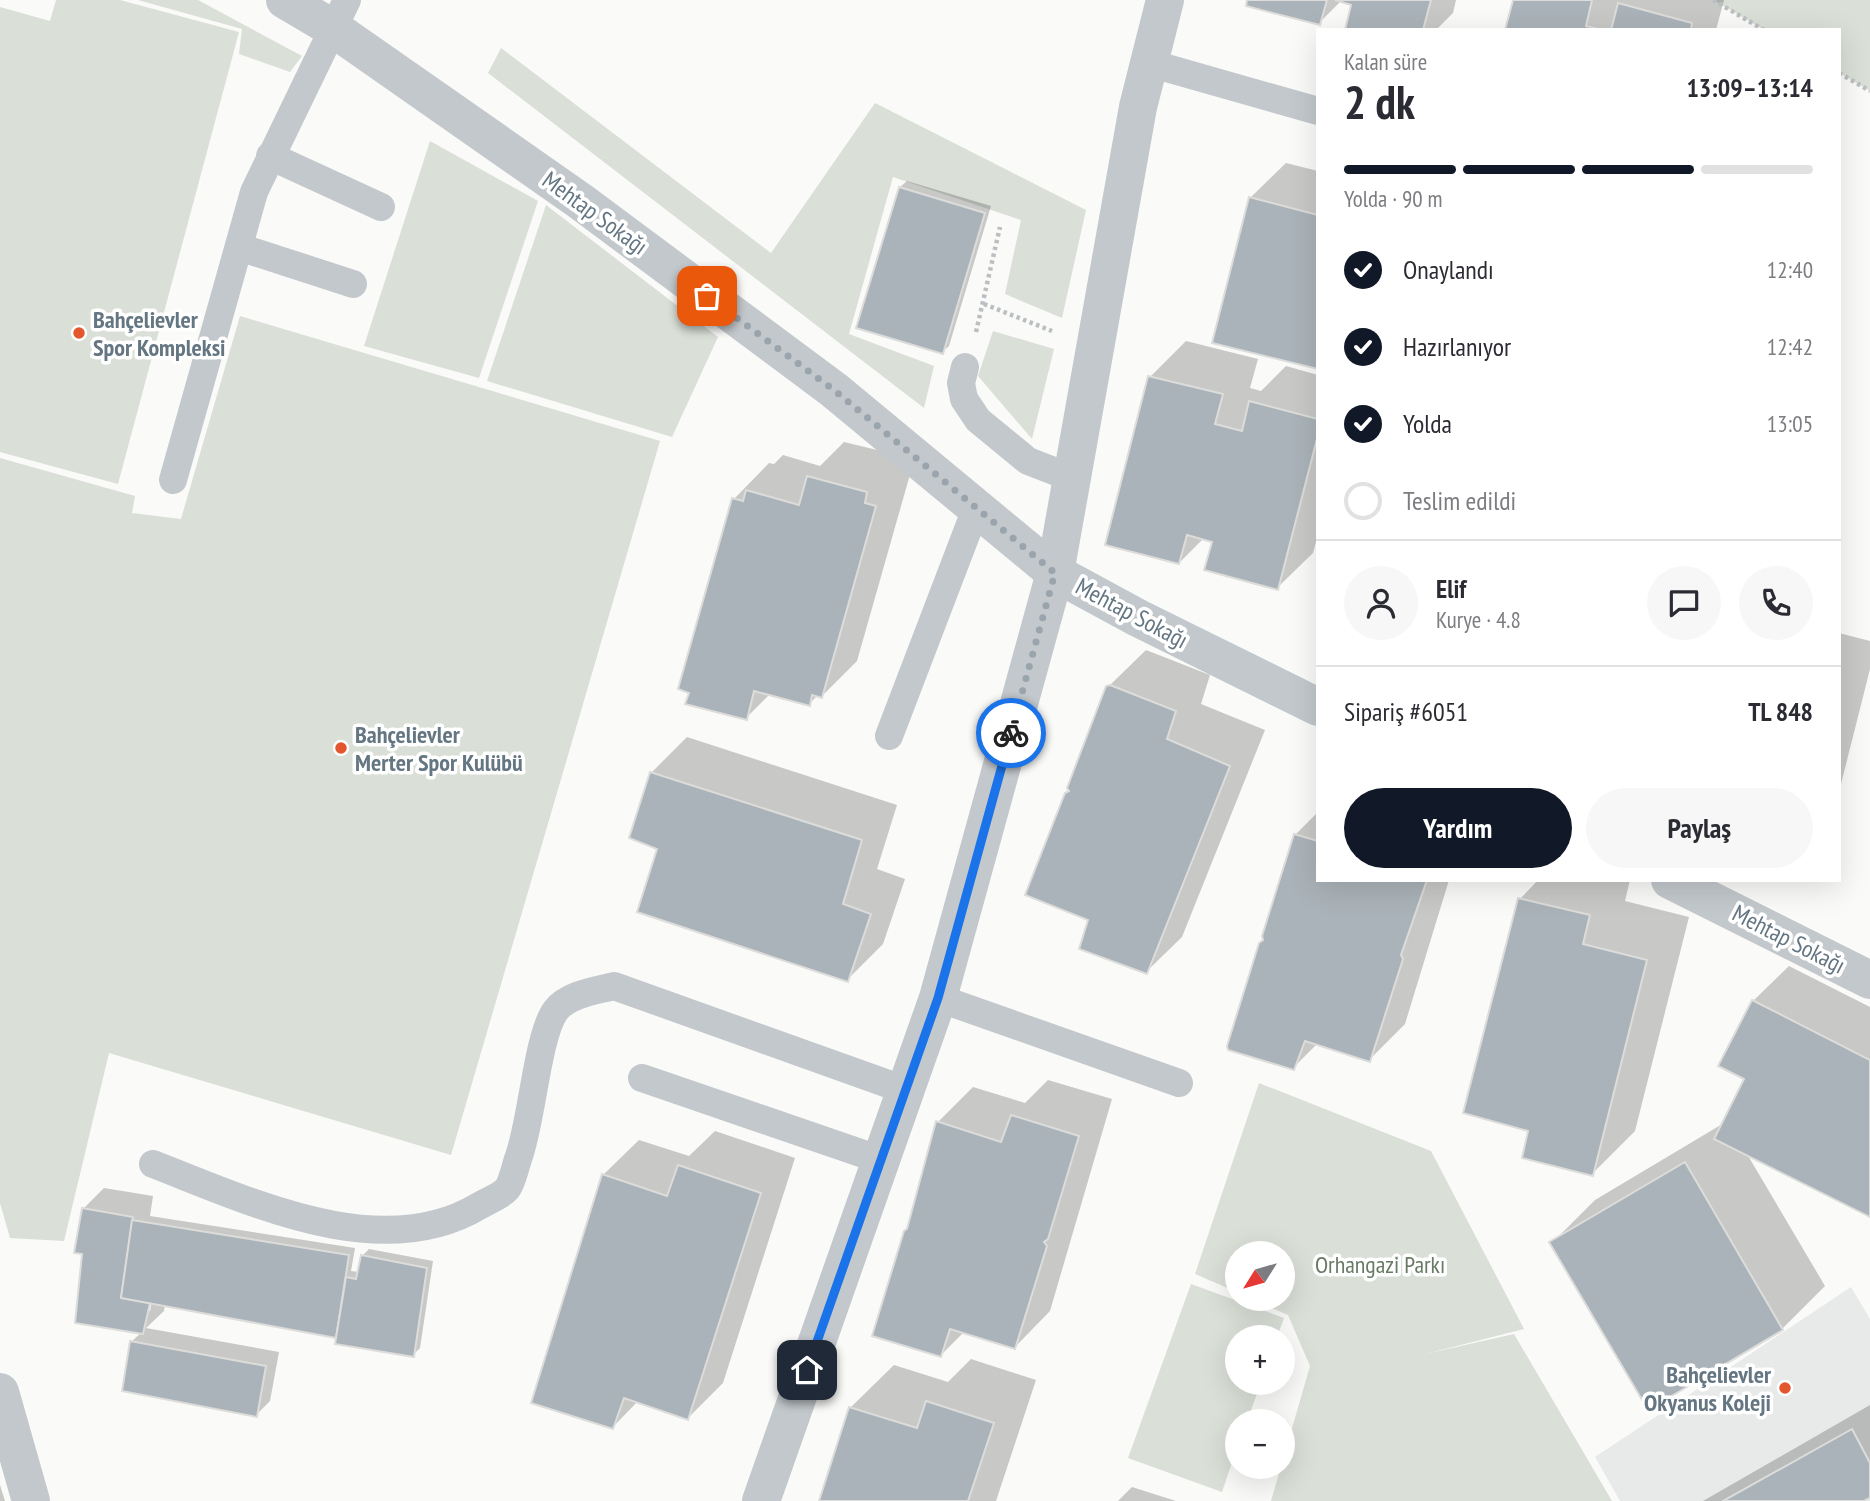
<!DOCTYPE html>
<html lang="tr">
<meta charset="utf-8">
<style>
:root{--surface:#fff;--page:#f7f7f7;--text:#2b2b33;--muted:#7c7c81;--line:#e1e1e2;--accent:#111827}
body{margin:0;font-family:"PT Sans Narrow",sans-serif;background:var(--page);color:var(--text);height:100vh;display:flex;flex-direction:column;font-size:26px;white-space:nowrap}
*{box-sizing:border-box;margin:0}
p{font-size:23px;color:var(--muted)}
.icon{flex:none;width:38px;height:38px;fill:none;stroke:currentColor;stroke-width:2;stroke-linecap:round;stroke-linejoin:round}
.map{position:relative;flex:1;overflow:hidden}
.sheet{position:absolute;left:1316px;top:28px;width:525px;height:854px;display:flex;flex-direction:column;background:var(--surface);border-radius:0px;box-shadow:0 7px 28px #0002}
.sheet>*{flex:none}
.needle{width:46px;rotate:233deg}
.fabs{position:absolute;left:1225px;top:1241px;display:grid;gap:14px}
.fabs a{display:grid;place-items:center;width:70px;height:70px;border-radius:50%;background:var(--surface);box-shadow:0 7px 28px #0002;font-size:35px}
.pin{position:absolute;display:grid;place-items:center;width:60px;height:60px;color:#fff;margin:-30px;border-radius:14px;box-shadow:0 4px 10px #0006}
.courier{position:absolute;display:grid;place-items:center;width:70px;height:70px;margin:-35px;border:5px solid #1a73e8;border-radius:50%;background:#fff;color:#222;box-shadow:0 2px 9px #0007}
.summary em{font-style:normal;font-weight:600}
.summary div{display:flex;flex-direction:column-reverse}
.summary{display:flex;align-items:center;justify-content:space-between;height:119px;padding:0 28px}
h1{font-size:46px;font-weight:600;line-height:52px}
.bar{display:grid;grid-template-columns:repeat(4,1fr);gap:10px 7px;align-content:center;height:84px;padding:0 28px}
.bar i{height:9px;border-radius:5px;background:var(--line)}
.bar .selected{background:var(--accent)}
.bar p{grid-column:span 4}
.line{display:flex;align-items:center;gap:18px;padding:0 28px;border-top:2px solid var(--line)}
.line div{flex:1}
.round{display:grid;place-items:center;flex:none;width:74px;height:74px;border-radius:37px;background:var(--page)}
ol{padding:0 28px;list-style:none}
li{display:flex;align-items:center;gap:21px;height:77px}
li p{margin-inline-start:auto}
li .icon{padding:7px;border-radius:50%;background:var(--accent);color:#fff;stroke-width:4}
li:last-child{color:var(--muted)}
li i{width:38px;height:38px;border:4px solid var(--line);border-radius:50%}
.primary-button{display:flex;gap:14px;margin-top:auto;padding:14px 28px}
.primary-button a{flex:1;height:80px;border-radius:42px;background:var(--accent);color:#fff;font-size:28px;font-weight:600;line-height:80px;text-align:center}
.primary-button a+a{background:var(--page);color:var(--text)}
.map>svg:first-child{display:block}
.built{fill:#e8e9e9}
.green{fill:#dadfd7}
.shadow{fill:#0003;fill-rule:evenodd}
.building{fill:#aab3b9;stroke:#dcdcda;stroke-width:2}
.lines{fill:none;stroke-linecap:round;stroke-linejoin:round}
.path{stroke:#bbbfc2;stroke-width:4.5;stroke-dasharray:3.5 3.5;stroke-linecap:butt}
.service{stroke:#c3c8cc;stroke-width:28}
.minor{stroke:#c3c8cc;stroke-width:38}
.done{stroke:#99a4ac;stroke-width:7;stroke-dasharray:0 12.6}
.route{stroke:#1a73e8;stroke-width:9}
.poi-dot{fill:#e4572e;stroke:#fff;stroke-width:2.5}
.labels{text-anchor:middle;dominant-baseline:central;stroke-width:7;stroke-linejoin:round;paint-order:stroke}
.street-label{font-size:24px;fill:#657683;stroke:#fff}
.poi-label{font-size:24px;font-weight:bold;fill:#657683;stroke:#fff;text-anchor:start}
.park-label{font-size:24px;fill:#687a64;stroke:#fff}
</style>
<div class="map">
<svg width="1870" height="1501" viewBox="0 0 1870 1501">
<rect width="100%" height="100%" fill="#fafaf8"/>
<path class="built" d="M 1851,1287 L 1870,1319 L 1870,1501 L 1620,1501 L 1595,1457 Z"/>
<g class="green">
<path d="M 56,0 L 120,0 L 239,32 L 118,484 L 0,452 L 0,7 L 50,21 Z"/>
<path d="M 138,0 L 198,0 L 302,56 L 290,72 L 239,54 L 242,29 Z"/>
<path d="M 1713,0 L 1870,0 L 1870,91 L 1839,73 L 1839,30 L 1764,30 Z"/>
<path d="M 501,48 L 771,253 L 875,103 L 1086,210 L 1062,318 L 1005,294 L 1021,220 L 893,177 L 849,334 L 934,366 L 924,408 L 488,73 Z"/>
<path d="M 430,141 L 538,201 L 479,378 L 364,346 Z"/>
<path d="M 546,205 L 718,337 L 672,437 L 487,381 Z"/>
<path d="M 240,316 L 660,441 L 451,1155 L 109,1053 L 64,1241 L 10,1238 L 0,1203 L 0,458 L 135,496 L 132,513 L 181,519 Z"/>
<path d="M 993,331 L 1054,349 L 1032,439 L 978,376 Z"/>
<path d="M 1259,1083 L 1431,1151 L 1524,1329 L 1425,1354 L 1514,1334 L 1612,1501 L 1271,1501 L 1310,1366 L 1288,1315 L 1251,1299 L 1283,1298 L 1283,1253 L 1237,1253 L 1237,1292 L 1195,1274 Z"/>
<path d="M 1191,1284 L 1284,1318 L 1277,1337 L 1237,1337 L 1237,1382 L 1261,1383 L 1247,1421 L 1237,1421 L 1237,1448 L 1222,1492 L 1128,1458 Z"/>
</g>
<g class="shadow">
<path d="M 1249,0 L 1456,0 L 1453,13 L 1436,30 L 1346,30 L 1353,4 L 1342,0 L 1319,23 Z"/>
<path d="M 1515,0 L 1724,0 L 1716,30 L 1507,30 Z"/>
<path d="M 1286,163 L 1318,171 L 1318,368 L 1250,198 Z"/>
<path d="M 907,181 L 991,206 L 949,346 L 942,352 L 900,187 Z"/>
<path d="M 1186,341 L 1258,359 L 1250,388 L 1261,391 L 1286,366 L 1318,375 L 1318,534 L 1313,553 L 1277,588 L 1214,540 L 1204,538 L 1179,563 L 1150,377 Z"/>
<path d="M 844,442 L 902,456 L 911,471 L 857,661 L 822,696 L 818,695 L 809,704 L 770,694 L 746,718 L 734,499 L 769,463 L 774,464 L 783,455 L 820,466 Z"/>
<path d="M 1839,633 L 1870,641 L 1870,669 L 1839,792 Z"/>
<path d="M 1146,650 L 1210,675 L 1201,704 L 1265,730 L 1182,937 L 1146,972 L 1090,919 L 1070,791 L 1108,687 Z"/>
<path d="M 687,737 L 897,805 L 877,869 L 905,879 L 883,944 L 847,980 L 660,848 L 631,836 L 652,772 Z"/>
<path d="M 1318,812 L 1318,880 L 1449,880 L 1405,1024 L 1369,1060 L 1318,1043 L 1293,1068 L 1265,940 L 1295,835 Z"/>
<path d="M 1538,880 L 1630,880 L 1625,901 L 1689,917 L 1635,1131 L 1592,1174 L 1530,1129 L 1520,899 Z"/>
<path d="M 1789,966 L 1870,1007 L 1870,1215 L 1747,1154 L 1825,1286 L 1782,1329 L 1552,1243 L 1595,1200 L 1724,1123 L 1746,1078 L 1753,1001 Z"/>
<path d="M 1048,1080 L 1112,1099 L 1050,1311 L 1015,1347 L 964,1332 L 941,1355 L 908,1225 L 938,1122 L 973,1087 L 1025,1103 Z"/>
<path d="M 715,1131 L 795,1158 L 723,1383 L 688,1418 L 638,1401 L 613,1427 L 603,1175 L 639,1140 L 689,1156 Z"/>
<path d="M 104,1188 L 153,1196 L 150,1216 L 355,1248 L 351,1271 L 359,1272 L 362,1256 L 369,1249 L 433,1261 L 420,1348 L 413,1355 L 338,1336 L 165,1304 L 164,1311 L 146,1328 L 279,1352 L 270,1401 L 256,1415 L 131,1342 L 142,1332 L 84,1253 L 83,1209 ZM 153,1295 L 150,1311 L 146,1311 Z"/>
<path d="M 971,1359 L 1036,1380 L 996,1501 L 821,1501 L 850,1408 L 894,1365 L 948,1382 Z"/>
<path d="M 1870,1405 L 1870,1496 L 1860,1501 L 1703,1501 Z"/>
<path d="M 0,1485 L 5,1501 L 0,1501 Z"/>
<path d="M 1132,1487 L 1176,1501 L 1118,1501 Z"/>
</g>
<g class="building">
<path d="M 1247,0 L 1327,0 L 1320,25 L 1246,6 Z"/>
<path d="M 1335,0 L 1431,0 L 1423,30 L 1345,30 L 1351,5 Z"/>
<path d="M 1513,0 L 1592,0 L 1586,26 L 1601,30 L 1505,30 Z"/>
<path d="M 1618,3 L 1692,23 L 1691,30 L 1611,30 Z"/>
<path d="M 899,187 L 985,213 L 943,354 L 856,328 Z"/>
<path d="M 1249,197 L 1318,215 L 1318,369 L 1212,343 Z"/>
<path d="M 1148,376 L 1223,394 L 1215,424 L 1242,431 L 1249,401 L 1318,419 L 1318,435 L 1278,590 L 1204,570 L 1212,542 L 1187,535 L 1179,564 L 1105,545 Z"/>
<path d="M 807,476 L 867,492 L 865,503 L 876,506 L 822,698 L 812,695 L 810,706 L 754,691 L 747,720 L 685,704 L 689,693 L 678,689 L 732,498 L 743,501 L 746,490 L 799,505 Z"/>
<path d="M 1110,685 L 1176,711 L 1167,739 L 1230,766 L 1147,974 L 1079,949 L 1088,920 L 1025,895 L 1065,793 L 1069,791 L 1067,788 L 1106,686 Z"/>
<path d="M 650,772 L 862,840 L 843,904 L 871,914 L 848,982 L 637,912 L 657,849 L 629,838 Z"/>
<path d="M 1294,834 L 1318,841 L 1318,880 L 1427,880 L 1401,955 L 1403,959 L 1370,1062 L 1305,1041 L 1294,1070 L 1228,1050 L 1227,1046 L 1259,943 L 1263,940 L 1262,936 Z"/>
<path d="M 1518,898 L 1590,915 L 1583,944 L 1647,960 L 1593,1176 L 1522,1158 L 1528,1131 L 1463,1113 Z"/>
<path d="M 1752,1000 L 1870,1060 L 1870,1217 L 1714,1139 L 1744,1079 L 1718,1066 Z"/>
<path d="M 1011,1115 L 1079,1136 L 1048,1239 L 1044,1242 L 1047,1246 L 1015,1349 L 950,1329 L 941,1357 L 872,1336 L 904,1231 L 907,1229 L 936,1121 L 1001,1142 Z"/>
<path d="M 1685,1162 L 1783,1330 L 1648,1410 L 1549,1242 Z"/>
<path d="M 678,1165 L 761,1193 L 688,1420 L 624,1398 L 613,1429 L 531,1403 L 602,1174 L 667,1196 Z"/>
<path d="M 82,1208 L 133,1217 L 121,1298 L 150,1303 L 143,1334 L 75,1323 L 82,1254 L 74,1253 Z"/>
<path d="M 132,1220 L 349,1255 L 336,1338 L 121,1298 Z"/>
<path d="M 361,1255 L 427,1268 L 414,1357 L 335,1344 L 346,1277 L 356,1279 Z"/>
<path d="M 130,1341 L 266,1366 L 257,1417 L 122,1391 Z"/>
<path d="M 926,1401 L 994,1423 L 968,1501 L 819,1501 L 849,1407 L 917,1428 Z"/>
<path d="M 1852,1429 L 1870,1463 L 1870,1498 L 1864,1501 L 1723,1501 Z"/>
</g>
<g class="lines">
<g class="path">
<path d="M 1713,0 L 1764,30"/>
<path d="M 1839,73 L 1870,91"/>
<path d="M 984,304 L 1052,331"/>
<path d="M 976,332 L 1000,227"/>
</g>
<g class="service">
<path d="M 1149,63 L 1318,111"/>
<path d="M 270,156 L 381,207"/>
<path d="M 239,247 L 353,284"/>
<path d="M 965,367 L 961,383 L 964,399 L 978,420 L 1028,461 L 1072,478"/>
<path d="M 173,480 L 254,192 L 347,0"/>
<path d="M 889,736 L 977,506"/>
<path d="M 938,998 L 1179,1083"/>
<path d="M 642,1078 L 881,1160"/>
<path d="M 153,1164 C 249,1201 381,1265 479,1206 C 487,1201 501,1196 507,1189 C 512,1183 515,1168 518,1159 C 532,1123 537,1035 556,1010 C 569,994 595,991 614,986 L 905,1090"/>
</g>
<g class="minor">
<path d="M 285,0 L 334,29 L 580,201 L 834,390 L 1055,573 L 1138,618 L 1318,707"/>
<path d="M 1670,880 L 1870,980"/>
<path d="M 0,1392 L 31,1501"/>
<path d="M 761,1501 L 938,998 L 1055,573 L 1138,107 L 1165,0"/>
</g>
</g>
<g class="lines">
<path class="done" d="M 707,296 L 834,390 L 1055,573 L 1011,733"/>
<path class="route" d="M 807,1370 L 938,998 L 1011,733"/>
</g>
<g class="poi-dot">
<circle cx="79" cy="333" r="7"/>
<circle cx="341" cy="748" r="7"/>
<circle cx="1785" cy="1388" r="7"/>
</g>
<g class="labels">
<g class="street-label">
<text transform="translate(595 213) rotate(36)">Mehtap Sokağı</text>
<text transform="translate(1132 613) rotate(28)">Mehtap Sokağı</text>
<text transform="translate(1789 939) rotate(27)">Mehtap Sokağı</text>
</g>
<g class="poi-label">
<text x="93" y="319">Bahçelievler<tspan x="93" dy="28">Spor Kompleksi</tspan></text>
<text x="355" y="734">Bahçelievler<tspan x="355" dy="28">Merter Spor Kulübü</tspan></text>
<text x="1771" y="1374" text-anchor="end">Bahçelievler<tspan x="1771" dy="28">Okyanus Koleji</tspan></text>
</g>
<g class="park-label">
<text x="1380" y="1264">Orhangazi Parkı</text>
</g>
</g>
</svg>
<div class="fabs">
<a><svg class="needle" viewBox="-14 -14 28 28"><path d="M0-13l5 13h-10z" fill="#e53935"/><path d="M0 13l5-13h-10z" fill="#7c7c81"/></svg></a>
<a>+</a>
<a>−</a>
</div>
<div class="pin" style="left:707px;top:296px;background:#ea580c"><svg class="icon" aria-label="bag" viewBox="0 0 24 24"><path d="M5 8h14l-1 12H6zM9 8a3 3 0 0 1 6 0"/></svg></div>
<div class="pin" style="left:807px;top:1370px;background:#1f2937"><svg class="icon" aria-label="home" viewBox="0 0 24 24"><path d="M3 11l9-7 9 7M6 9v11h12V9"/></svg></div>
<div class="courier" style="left:1011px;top:733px"><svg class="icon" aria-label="bike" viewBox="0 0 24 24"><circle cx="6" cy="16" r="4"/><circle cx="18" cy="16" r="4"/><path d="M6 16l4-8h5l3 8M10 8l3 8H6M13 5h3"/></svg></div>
<section class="sheet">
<div class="summary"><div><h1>2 dk</h1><p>Kalan süre</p></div><em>13:09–13:14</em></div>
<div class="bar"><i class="selected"></i><i class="selected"></i><i class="selected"></i><i></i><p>Yolda · 90 m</p></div>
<ol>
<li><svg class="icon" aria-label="check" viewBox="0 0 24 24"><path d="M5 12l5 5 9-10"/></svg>Onaylandı<p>12:40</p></li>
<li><svg class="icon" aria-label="check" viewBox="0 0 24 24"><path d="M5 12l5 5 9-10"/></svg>Hazırlanıyor<p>12:42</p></li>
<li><svg class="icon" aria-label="check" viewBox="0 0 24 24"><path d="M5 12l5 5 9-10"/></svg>Yolda<p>13:05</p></li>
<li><i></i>Teslim edildi</li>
</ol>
<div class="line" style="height:126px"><a class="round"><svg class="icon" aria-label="person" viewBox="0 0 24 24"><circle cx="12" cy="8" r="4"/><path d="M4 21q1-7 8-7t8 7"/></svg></a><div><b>Elif</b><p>Kurye · 4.8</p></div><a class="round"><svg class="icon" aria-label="chat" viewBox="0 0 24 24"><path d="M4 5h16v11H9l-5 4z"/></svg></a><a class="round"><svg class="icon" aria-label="phone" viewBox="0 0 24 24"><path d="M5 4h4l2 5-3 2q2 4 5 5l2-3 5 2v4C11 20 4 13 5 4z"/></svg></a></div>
<div class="line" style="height:91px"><div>Sipariş #6051</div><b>TL 848</b></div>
<div class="primary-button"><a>Yardım</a><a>Paylaş</a></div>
</section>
</div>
